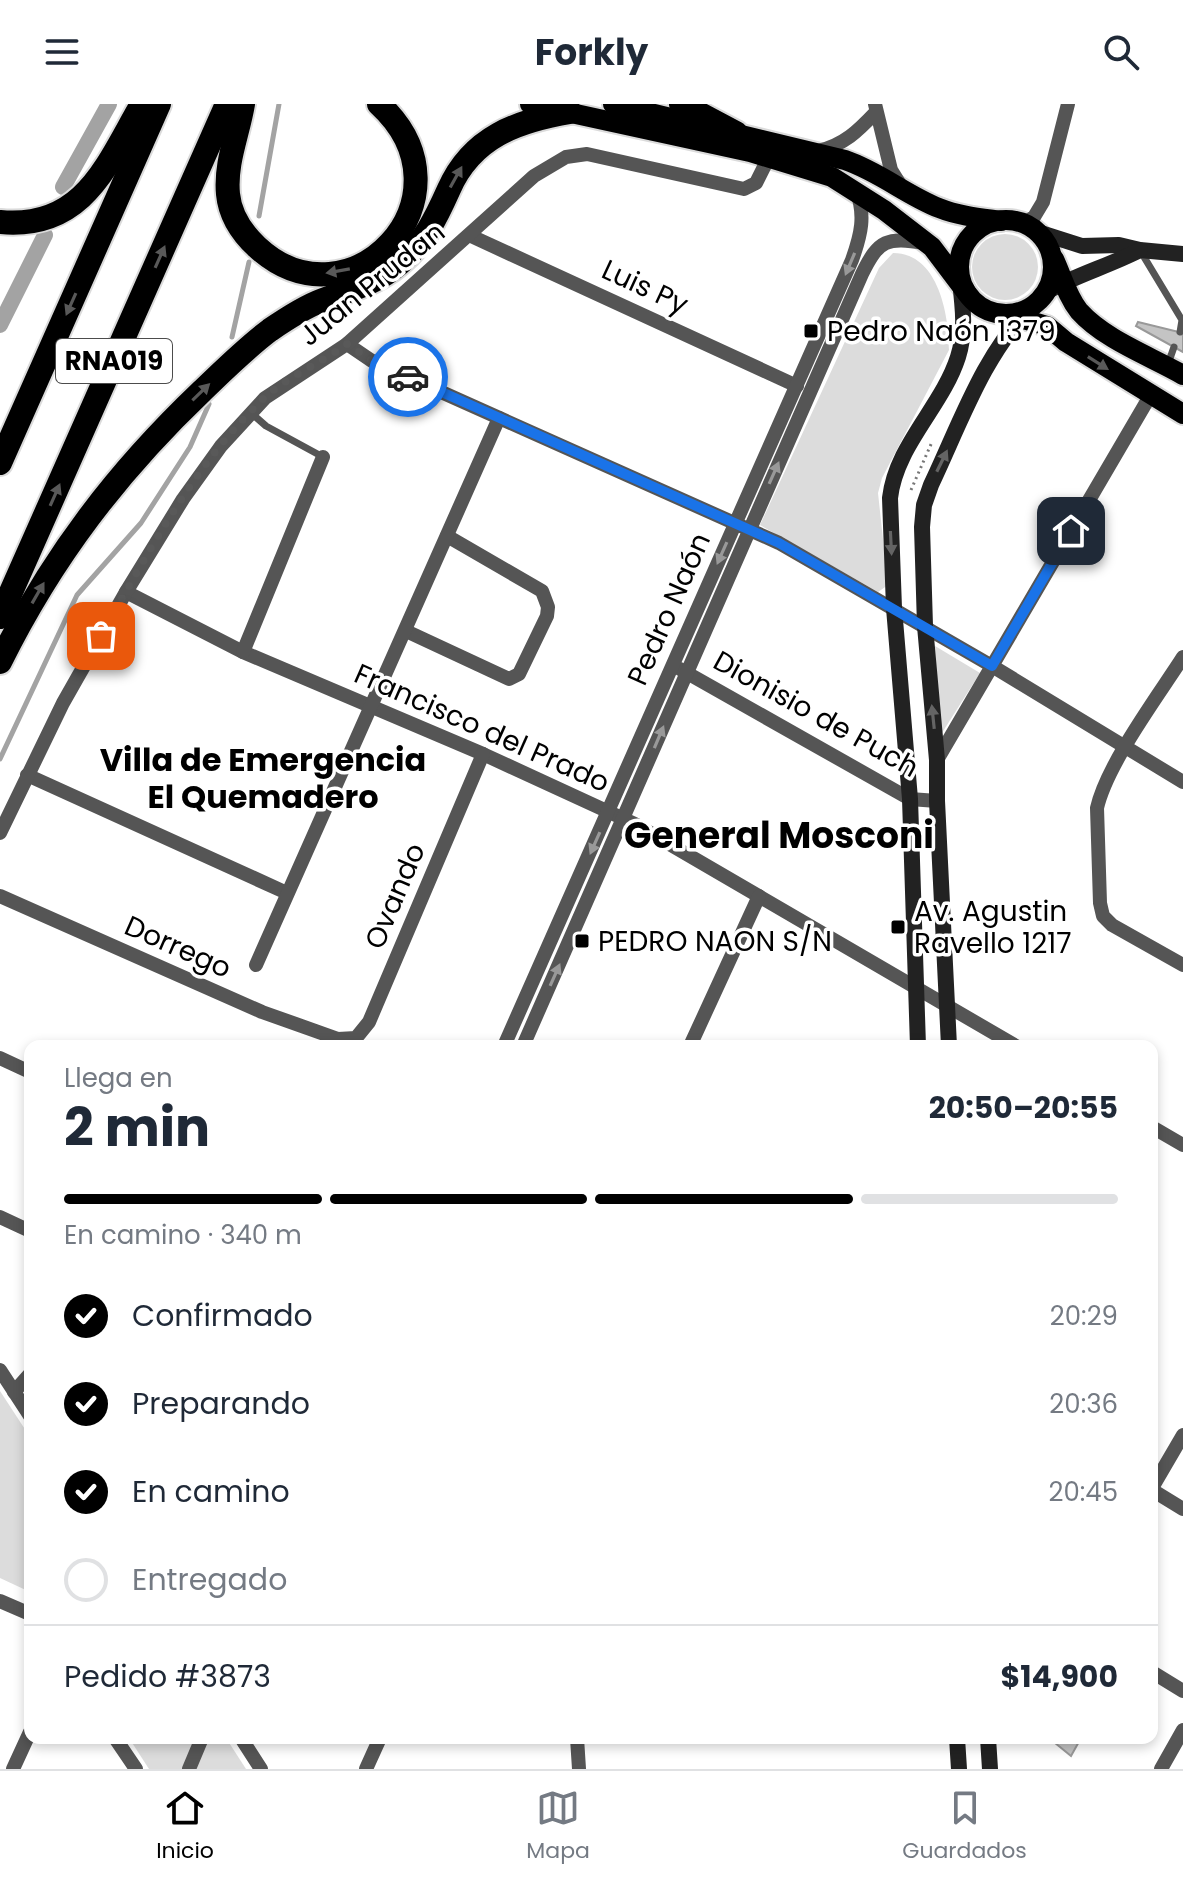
<!DOCTYPE html>
<html lang="es">
<meta charset="utf-8">
<style>
:root{--surface:#fff;--page:#f6f6f7;--text:#1f2937;--muted:#747a83;--line:#e0e1e3;--accent:#000}
body{margin:0;font-family:Poppins,sans-serif;background:var(--page);color:var(--text);height:100vh;display:flex;flex-direction:column;font-size:30px;white-space:nowrap}
*{box-sizing:border-box;margin:0}
p{font-size:26px;color:var(--muted)}
.icon{flex:none;width:44px;height:44px;fill:none;stroke:currentColor;stroke-width:2;stroke-linecap:round;stroke-linejoin:round}
.map{position:relative;flex:1;overflow:hidden}
.side{position:absolute;left:24px;top:936px;width:1134px;height:704px;display:flex;flex-direction:column;background:var(--surface);border-radius:16px;box-shadow:0 4px 12px #0003}
.side>*{flex:none}
.pin{position:absolute;display:grid;place-items:center;width:68px;height:68px;color:#fff;margin:-34px;border-radius:16px;box-shadow:0 4px 12px #0006}
.courier{position:absolute;display:grid;place-items:center;width:80px;height:80px;margin:-40px;border:6px solid #1a73e8;border-radius:50%;background:#fff;color:#222;box-shadow:0 2px 10px #0007}
.overview em{font-style:normal;font-weight:700}
.overview div{display:flex;flex-direction:column-reverse}
.overview{display:flex;align-items:center;justify-content:space-between;height:136px;padding:0 40px}
h1{font-size:52px;font-weight:700;line-height:60px}
.bar{display:grid;grid-template-columns:repeat(4,1fr);gap:12px 8px;align-content:center;height:96px;padding:0 40px}
.bar i{height:10px;border-radius:6px;background:var(--line)}
.bar .active{background:var(--accent)}
.bar p{grid-column:span 4}
.line{display:flex;align-items:center;gap:20px;padding:0 40px;border-top:2px solid var(--line)}
.line div{flex:1}
ol{padding:0 40px;list-style:none}
li{display:flex;align-items:center;gap:24px;height:88px}
li p{margin-inline-start:auto}
li .icon{padding:8px;border-radius:50%;background:var(--accent);color:#fff;stroke-width:4}
li:last-child{color:var(--muted)}
li i{width:44px;height:44px;border:4px solid var(--line);border-radius:50%}
header{display:flex;justify-content:space-between;align-items:center;height:104px;padding:0 40px;background:var(--surface);font-size:36px;font-weight:700}
.tab-bar{display:flex;justify-content:space-around;align-items:center;height:112px;border-top:2px solid var(--line);background:var(--surface);font-size:22px;color:var(--muted)}
.tab-bar a{display:grid;justify-items:center;gap:4px}
.tab-bar .active{color:var(--accent)}
.map>svg:first-child{display:block}
.green{fill:#dcdcdc}
.lines{fill:none;stroke-linecap:round;stroke-linejoin:round}
.stream{stroke:#a3a3a3;stroke-width:5}
.canal{stroke:#a3a3a3;stroke-width:16}
.building{fill:#c4c4c4;stroke:#999;stroke-width:2}
.primary-casing{stroke:#dbdbdb;stroke-width:24}
.motorway-casing{stroke:#dbdbdb;stroke-width:28}
.path{stroke:#777;stroke-width:3;stroke-dasharray:2 4;stroke-linecap:butt}
.service{stroke:#555;stroke-width:7}
.minor{stroke:#555;stroke-width:14}
.secondary{stroke:#222;stroke-width:16}
.primary{stroke:#000;stroke-width:20}
.motorway{stroke:#000;stroke-width:24}
.oneway{fill:#595959}
.oneway2{fill:#999}
.oneway3{fill:#646464}
.done{stroke:#595959;stroke-width:8;stroke-dasharray:0 14.4}
.route{stroke:#1a73e8;stroke-width:10}
.poi-dot{fill:#000;stroke:#fff;stroke-width:3}
.labels{text-anchor:middle;dominant-baseline:central;stroke-width:7;stroke-linejoin:round;paint-order:stroke}
.shield{fill:#fff;stroke:#4c4c4c;stroke-width:2}
.shield-label{font-size:26px;font-weight:bold;fill:#000}
.street-label{font-size:28px;fill:#000;stroke:#fff}
.poi-label{font-size:28px;fill:#000;stroke:#fff;text-anchor:start}
.quarter-label{font-size:32px;font-weight:bold;fill:#000;stroke:#fff}
.district-label{font-size:36px;font-weight:bold;fill:#000;stroke:#fff}
</style>
<header><svg class="icon" aria-label="menu" viewBox="0 0 24 24"><path d="M4 6h16M4 12h16M4 18h16"/></svg>Forkly<svg class="icon" aria-label="search" viewBox="0 0 24 24"><circle cx="10" cy="10" r="6"/><path d="M15 15l6 6"/></svg></header>
<div class="map">
<svg width="1183" height="1665" viewBox="0 0 1183 1665">
<rect width="100%" height="100%" fill="#fff"/>
<g class="green">
<circle cx="1005" cy="163" r="33"/>
<path d="M 893,149 C 938,149 949,210 949,246 L 882,374 L 878,389 L 888,481 L 878,488 L 760,421 L 879,164 Z"/>
<path d="M 935,542 L 980,569 L 940,632 Z"/>
<path d="M 0,1287 L 30,1333 L 30,1488 L 0,1474 Z"/>
<path d="M 129,1634 L 226,1634 L 246,1665 L 149,1665 Z"/>
</g>
<g class="lines">
<g class="stream">
<path d="M 259,112 L 279,0"/>
<path d="M 232,233 L 249,158"/>
<path d="M 0,655 L 77,491 L 141,419 L 190,343 L 209,300"/>
</g>
<g class="canal">
<path d="M 63,83 L 109,0"/>
<path d="M 0,221 L 45,131"/>
</g>
</g>
<g class="building">
<path d="M 1138,218 L 1183,229 L 1183,248 L 1136,222 Z"/>
<path d="M 1049,1634 L 1081,1634 L 1071,1652 Z"/>
</g>
<g class="lines">
<g class="primary-casing">
<g id="primary">
<path d="M 530,0 L 750,48 L 832,73 L 884,106 L 932,143 L 966,188"/>
<path d="M 613,0 L 845,56 C 880,68 906,91 939,104 C 959,112 980,114 1001,117"/>
<circle cx="1006" cy="163" r="47"/>
<path d="M 1054,155 C 1062,172 1067,192 1079,207 C 1105,236 1150,252 1183,271"/>
<path d="M 1010,211 L 1047,222 L 1066,238 L 1183,310"/>
</g>
</g>
<g class="motorway-casing">
<g id="motorway">
<path d="M 243,0 C 238,30 225,59 228,90 C 230,111 242,129 257,143 C 350,229 480,93 379,0"/>
<path d="M 681,0 L 736,29"/>
<path d="M 0,118 C 84,126 107,60 142,0"/>
<path d="M 0,359 L 159,0"/>
<path d="M 0,513 L 227,0"/>
<path d="M 0,558 C 52,453 118,367 202,287 C 224,266 246,244 270,226 C 286,215 304,203 323,196 C 350,186 377,179 399,160 C 424,139 436,114 449,85 C 472,33 517,17 570,8"/>
</g>
</g>
<path class="path" d="M 911,386 L 932,338"/>
<g class="service">
<path d="M 1141,148 L 1182,216 L 1180,228"/>
<path d="M 1168,260 L 1174,243"/>
<path d="M 250,308 L 266,322 L 323,353"/>
</g>
<g class="minor">
<path d="M 875,0 L 891,66 L 901,82"/>
<path d="M 818,47 C 844,41 858,27 876,8"/>
<path d="M 1023,120 L 1034,113 L 1043,98 L 1068,0"/>
<path d="M 471,132 L 797,282"/>
<path d="M 347,240 L 372,257 L 779,439 L 992,562 L 1183,678"/>
<path d="M 126,488 L 243,548 L 483,650 L 635,720 L 1016,942"/>
<path d="M 406,527 L 509,575 L 519,570 L 547,512 L 548,503 L 542,487 L 447,432"/>
<path d="M 243,548 L 323,353"/>
<path d="M 1183,553 C 1158,592 1107,660 1097,704 L 1100,799 L 1103,812 L 1112,821 L 1183,861"/>
<path d="M 680,565 L 910,695 L 937,697"/>
<path d="M 937,656 L 1150,292"/>
<path d="M 27,671 L 287,789"/>
<path d="M 0,729 L 63,599 L 126,488 L 183,395 L 221,342 L 265,294 L 347,240 L 534,72 L 566,53 L 587,50 L 744,85 L 756,79 L 769,53"/>
<path d="M 0,792 L 262,908 L 338,935 L 356,934 L 369,918 L 483,650"/>
<path d="M 256,861 L 499,314"/>
<path d="M 504,942 L 852,156 C 861,131 866,111 856,86"/>
<path d="M 523,942 L 862,170 C 879,135 887,133 925,139"/>
<path d="M 690,942 L 759,792"/>
<path d="M 0,954 L 30,968"/>
<path d="M 1152,1023 L 1183,1041"/>
<path d="M 0,1113 L 30,1127"/>
<path d="M 0,1266 L 30,1312"/>
<path d="M 14,1288 L 30,1270"/>
<path d="M 1152,1384 L 1183,1331"/>
<path d="M 1152,1386 L 1183,1405"/>
<path d="M 0,1497 L 30,1510"/>
<path d="M 1152,1568 L 1183,1587"/>
<path d="M 115,1634 L 136,1665"/>
<path d="M 241,1634 L 261,1665"/>
<path d="M 577,1634 L 579,1665"/>
<path d="M 13,1665 L 30,1628"/>
<path d="M 189,1665 L 202,1634"/>
<path d="M 366,1665 L 380,1634"/>
<path d="M 1161,1665 L 1183,1626"/>
</g>
<g class="secondary">
<path d="M 1035,127 L 1082,142 L 1119,141 L 1140,146 L 1183,150"/>
<path d="M 1046,188 C 1076,171 1109,162 1140,146"/>
<path d="M 918,942 L 910,695 L 894,504 L 890,394 C 896,341 942,303 958,253 C 966,228 963,203 960,178"/>
<path d="M 949,942 L 937,697 L 937,656 L 925,522 L 922,423 L 924,401 L 931,381 C 960,320 984,249 1032,202"/>
<path d="M 957,1634 L 959,1665"/>
<path d="M 988,1634 L 990,1665"/>
</g>
<use href="#primary" class="primary"/>
<use href="#motorway" class="motorway"/>
</g>
<defs><path id="oneway-solid" d="M-6-.8H1V-3.2L6.5 0L1 3.2V.8H-6Z" transform="scale(2)"/></defs>
<g class="oneway">
<use href="#oneway-solid" transform="translate(456 73) rotate(-61)"/>
<use href="#oneway-solid" transform="translate(160 153) rotate(-66)"/>
<use href="#oneway-solid" transform="translate(338 167) rotate(170)"/>
<use href="#oneway-solid" transform="translate(71 200) rotate(114)"/>
<use href="#oneway-solid" transform="translate(1098 259) rotate(32)"/>
<use href="#oneway-solid" transform="translate(201 288) rotate(-44)"/>
<use href="#oneway-solid" transform="translate(55 391) rotate(-66)"/>
<use href="#oneway-solid" transform="translate(38 489) rotate(-60)"/>
</g>
<g class="oneway2">
<use href="#oneway-solid" transform="translate(850 160) rotate(113)"/>
<use href="#oneway-solid" transform="translate(774 369) rotate(-66)"/>
<use href="#oneway-solid" transform="translate(722 449) rotate(114)"/>
<use href="#oneway-solid" transform="translate(659 633) rotate(-67)"/>
<use href="#oneway-solid" transform="translate(595 739) rotate(114)"/>
<use href="#oneway-solid" transform="translate(555 871) rotate(-66)"/>
</g>
<g class="oneway3">
<use href="#oneway-solid" transform="translate(942 357) rotate(-64)"/>
<use href="#oneway-solid" transform="translate(891 439) rotate(87)"/>
<use href="#oneway-solid" transform="translate(933 613) rotate(-96)"/>
</g>
<g class="lines">
<path class="done" d="M 101,532 C 147,450 195,359 264,294 C 288,272 321,259 347,240 L 372,257 L 408,273"/>
<path class="route" d="M 408,273 L 779,439 L 992,562 L 1071,427"/>
</g>
<g class="poi-dot">
<rect x="803" y="219" width="16" height="16" rx="4"/>
<rect x="890" y="815" width="16" height="16" rx="4"/>
<rect x="574" y="829" width="16" height="16" rx="4"/>
</g>
<g class="labels">
<rect class="shield" x="56" y="235" width="116" height="44" rx="6"/>
<g class="shield-label">
<text x="114" y="257">RNA019</text>
</g>
<g class="street-label">
<text transform="translate(372 180) rotate(-39)">Juan Prudan</text>
<text transform="translate(645 183) rotate(25)">Luis Py</text>
<text transform="translate(669 505) rotate(-66)">Pedro Naón</text>
<text transform="translate(816 610) rotate(29)">Dionisio de Puch</text>
<text transform="translate(482 624) rotate(24)">Francisco del Prado</text>
<text transform="translate(395 792) rotate(-67)">Ovando</text>
<text transform="translate(178 843) rotate(24)">Dorrego</text>
</g>
<g class="poi-label">
<text x="827" y="227">Pedro Naón 1379</text>
<text x="914" y="807">Av. Agustin<tspan x="914" dy="32">Ravello 1217</tspan></text>
<text x="598" y="837">PEDRO NAON S/N</text>
</g>
<g class="quarter-label">
<text x="263" y="655">Villa de Emergencia<tspan x="263" dy="37">El Quemadero</tspan></text>
</g>
<g class="district-label">
<text x="779" y="731">General Mosconi</text>
</g>
</g>
</svg>
<div class="pin" style="left:101px;top:532px;background:#ea580c"><svg class="icon" aria-label="bag" viewBox="0 0 24 24"><path d="M5 8h14l-1 12H6zM9 8a3 3 0 0 1 6 0"/></svg></div>
<div class="pin" style="left:1071px;top:427px;background:#1f2937"><svg class="icon" aria-label="home" viewBox="0 0 24 24"><path d="M3 11l9-7 9 7M6 9v11h12V9"/></svg></div>
<div class="courier" style="left:408px;top:273px"><svg class="icon" aria-label="car" viewBox="0 0 24 24"><path d="M5 17H2v-5l4-1 3-4h7l3 4 3 1v5h-3M9 17h6M6 11h13"/><circle cx="7" cy="17" r="2"/><circle cx="17" cy="17" r="2"/></svg></div>
<section class="side">
<div class="overview"><div><h1>2 min</h1><p>Llega en</p></div><em>20:50–20:55</em></div>
<div class="bar"><i class="active"></i><i class="active"></i><i class="active"></i><i></i><p>En camino · 340 m</p></div>
<ol>
<li><svg class="icon" aria-label="check" viewBox="0 0 24 24"><path d="M5 12l5 5 9-10"/></svg>Confirmado<p>20:29</p></li>
<li><svg class="icon" aria-label="check" viewBox="0 0 24 24"><path d="M5 12l5 5 9-10"/></svg>Preparando<p>20:36</p></li>
<li><svg class="icon" aria-label="check" viewBox="0 0 24 24"><path d="M5 12l5 5 9-10"/></svg>En camino<p>20:45</p></li>
<li><i></i>Entregado</li>
</ol>
<div class="line" style="height:104px"><div>Pedido #3873</div><b>$14,900</b></div>
</section>
</div>
<nav class="tab-bar">
<a class="active"><svg class="icon" aria-label="home" viewBox="0 0 24 24"><path d="M3 11l9-7 9 7M6 9v11h12V9"/></svg>Inicio</a>
<a><svg class="icon" aria-label="map" viewBox="0 0 24 24"><path d="M3 6l6-2 6 2 6-2v14l-6 2-6-2-6 2zM9 4v14M15 6v14"/></svg>Mapa</a>
<a><svg class="icon" aria-label="saved" viewBox="0 0 24 24"><path d="M7 4h10v16l-5-4-5 4z"/></svg>Guardados</a>
</nav>
